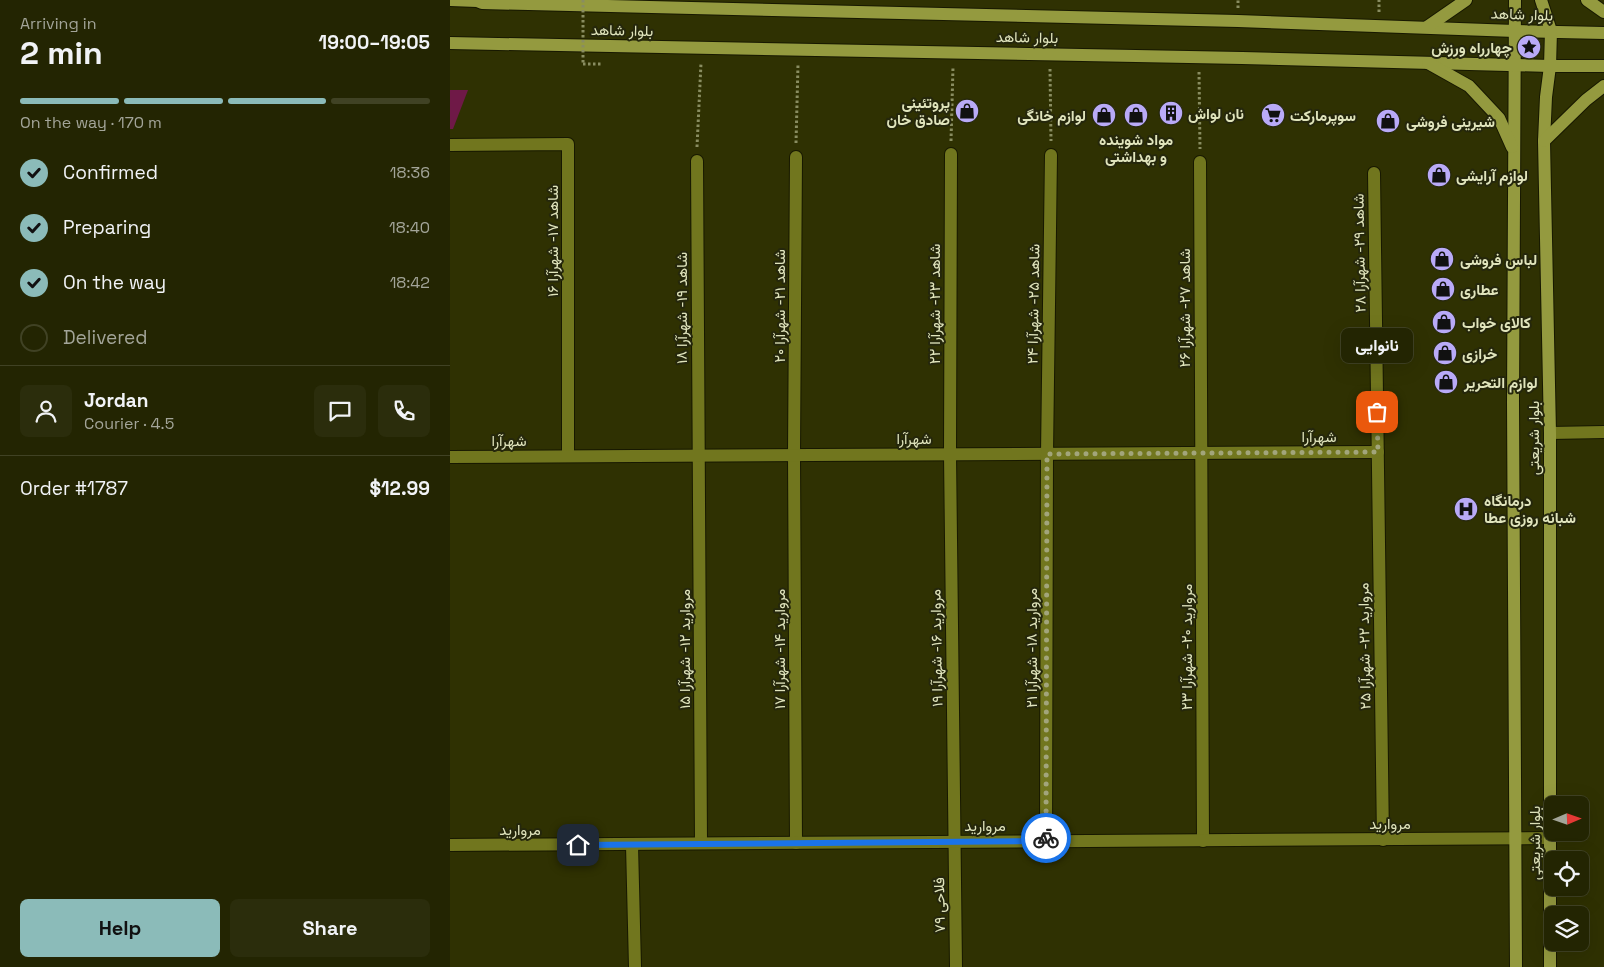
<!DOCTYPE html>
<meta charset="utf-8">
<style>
:root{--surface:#232502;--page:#2b2d0c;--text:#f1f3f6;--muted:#a3a599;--line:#404224;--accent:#8bbbb9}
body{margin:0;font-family:"Space Grotesk",Vazirmatn,sans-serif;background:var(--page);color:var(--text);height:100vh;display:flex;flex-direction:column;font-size:19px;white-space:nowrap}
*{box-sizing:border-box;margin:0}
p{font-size:16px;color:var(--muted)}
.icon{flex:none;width:28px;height:28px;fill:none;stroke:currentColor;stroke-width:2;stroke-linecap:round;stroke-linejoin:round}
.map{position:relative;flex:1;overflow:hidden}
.sheet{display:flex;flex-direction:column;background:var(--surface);width:450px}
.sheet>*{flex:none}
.needle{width:32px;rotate:88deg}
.controls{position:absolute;left:1094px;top:796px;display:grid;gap:10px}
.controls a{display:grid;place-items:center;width:45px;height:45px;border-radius:8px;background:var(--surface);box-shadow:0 5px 20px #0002,0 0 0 1px var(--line);font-size:25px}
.pin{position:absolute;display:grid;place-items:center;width:42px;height:42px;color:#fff;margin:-21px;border-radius:10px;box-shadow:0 2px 8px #0006}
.courier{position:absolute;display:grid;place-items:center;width:50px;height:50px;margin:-25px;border:4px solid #1a73e8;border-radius:50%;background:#fff;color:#222;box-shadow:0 1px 6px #0007}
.bubble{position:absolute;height:35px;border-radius:8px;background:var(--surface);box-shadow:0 5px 20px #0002,0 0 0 1px var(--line);font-size:16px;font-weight:800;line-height:35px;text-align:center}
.headline em{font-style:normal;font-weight:800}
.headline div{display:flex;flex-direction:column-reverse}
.headline{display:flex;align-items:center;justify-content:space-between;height:85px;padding:0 20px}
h1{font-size:32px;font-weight:800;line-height:38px}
.bar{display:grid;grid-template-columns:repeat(4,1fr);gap:8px 5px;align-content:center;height:60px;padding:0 20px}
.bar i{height:6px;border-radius:4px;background:var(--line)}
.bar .active{background:var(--accent)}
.bar p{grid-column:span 4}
.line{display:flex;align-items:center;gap:12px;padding:0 20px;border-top:1px solid var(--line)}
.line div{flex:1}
.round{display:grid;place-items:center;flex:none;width:52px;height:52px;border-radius:8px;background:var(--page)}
ol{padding:0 20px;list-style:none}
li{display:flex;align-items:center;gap:15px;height:55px}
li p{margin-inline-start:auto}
li .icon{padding:5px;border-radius:50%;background:var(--accent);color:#111;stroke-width:4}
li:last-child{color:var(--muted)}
li i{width:28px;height:28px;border:2px solid var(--line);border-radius:50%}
.cta{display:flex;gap:10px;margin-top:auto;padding:10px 20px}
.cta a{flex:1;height:58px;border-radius:8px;background:var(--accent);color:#111;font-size:20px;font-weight:800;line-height:58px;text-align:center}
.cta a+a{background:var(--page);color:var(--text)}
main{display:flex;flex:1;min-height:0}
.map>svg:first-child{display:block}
.park{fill:#6f1947}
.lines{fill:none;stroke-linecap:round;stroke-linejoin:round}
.minor-casing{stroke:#171801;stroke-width:14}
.major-casing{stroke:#171801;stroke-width:14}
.path{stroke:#898d61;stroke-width:3;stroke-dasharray:2.5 2.5;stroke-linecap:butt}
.minor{stroke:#71761e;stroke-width:12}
.major{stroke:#949a3f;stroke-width:12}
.path-bridge{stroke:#898d61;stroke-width:3;stroke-dasharray:2.5 2.5;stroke-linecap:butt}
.done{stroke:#a2a57b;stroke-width:5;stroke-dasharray:0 9}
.route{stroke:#1a73e8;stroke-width:6}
.labels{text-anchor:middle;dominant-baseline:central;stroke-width:4;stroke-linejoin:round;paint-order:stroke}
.street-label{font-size:15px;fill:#e0e4bc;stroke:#25270c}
.poi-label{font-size:15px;font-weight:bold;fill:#e0e4bc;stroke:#25270c;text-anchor:start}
</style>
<main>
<section class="sheet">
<div class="headline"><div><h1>2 min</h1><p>Arriving in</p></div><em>19:00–19:05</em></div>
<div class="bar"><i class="active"></i><i class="active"></i><i class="active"></i><i></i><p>On the way · 170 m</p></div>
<ol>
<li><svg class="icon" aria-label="check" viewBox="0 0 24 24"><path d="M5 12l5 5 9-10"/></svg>Confirmed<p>18:36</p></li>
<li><svg class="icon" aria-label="check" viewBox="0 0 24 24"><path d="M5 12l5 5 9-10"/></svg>Preparing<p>18:40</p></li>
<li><svg class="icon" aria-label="check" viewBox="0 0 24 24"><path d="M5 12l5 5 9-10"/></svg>On the way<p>18:42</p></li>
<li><i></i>Delivered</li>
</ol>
<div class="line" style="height:90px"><a class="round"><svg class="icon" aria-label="person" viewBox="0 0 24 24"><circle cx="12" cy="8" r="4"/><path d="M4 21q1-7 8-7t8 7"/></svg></a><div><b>Jordan</b><p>Courier · 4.5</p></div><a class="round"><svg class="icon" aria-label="chat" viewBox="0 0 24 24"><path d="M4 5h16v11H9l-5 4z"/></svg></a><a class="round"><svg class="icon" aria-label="phone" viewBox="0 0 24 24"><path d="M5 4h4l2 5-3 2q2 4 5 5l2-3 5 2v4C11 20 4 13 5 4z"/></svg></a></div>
<div class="line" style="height:65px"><div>Order #1787</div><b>$12.99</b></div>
<div class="cta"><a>Help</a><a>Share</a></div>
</section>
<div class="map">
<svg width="1154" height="967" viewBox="0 0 1154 967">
<rect width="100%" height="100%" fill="#2f3102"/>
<path class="park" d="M 0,90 L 18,90 L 3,129 L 0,129 Z"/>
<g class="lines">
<g class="minor-casing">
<g id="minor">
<path d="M 0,145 L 118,144 L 118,456"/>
<path d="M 501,154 L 500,454 L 506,967"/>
<path d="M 346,157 L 344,455 L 346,843"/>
<path d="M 247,161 L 251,843"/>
<path d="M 750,162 L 753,841"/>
<path d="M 924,173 L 933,840"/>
<path d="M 1100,433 L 1154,432"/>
<path d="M 0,457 L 928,452"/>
<path d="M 596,841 L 597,454 L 601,155"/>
<path d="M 0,845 L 1100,838"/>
<path d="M 182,845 L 185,967"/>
</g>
</g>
<g class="major-casing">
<g id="major">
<path d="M 0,0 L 27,1 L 32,3 L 788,21 L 1065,31 L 1154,33"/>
<path d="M 1065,0 L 1063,402 L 1066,967"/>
<path d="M 1091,0 L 1101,31 L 1100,66 L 1096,97 L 1094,141 L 1100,433 L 1100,967"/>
<path d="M 1137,0 L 1154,12"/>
<path d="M 977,27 L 1016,0"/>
<path d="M 0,43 L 792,58 L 1100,66 L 1154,66"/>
<path d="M 978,63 L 1019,86 L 1049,118 L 1062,147"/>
<path d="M 1094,141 L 1136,100 L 1154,86"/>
</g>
</g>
<g class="path">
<path d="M 788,8 L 788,0"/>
<path d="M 929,12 L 929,0"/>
<path d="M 133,64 L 152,64"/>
<path d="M 600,69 L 601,141"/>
<path d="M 749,72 L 750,149"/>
<path d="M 501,141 L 503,67"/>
<path d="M 346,143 L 348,64"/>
<path d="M 247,147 L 251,63"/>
</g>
<use href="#minor" class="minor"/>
<use href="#major" class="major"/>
<path class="path-bridge" d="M 133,0 L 133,64"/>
</g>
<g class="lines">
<path class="done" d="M 596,838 L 597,454 L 928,452 L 927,412"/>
<path class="route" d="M 128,845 L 596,841 L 596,838"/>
</g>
<defs>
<g id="sight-disc" transform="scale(1.25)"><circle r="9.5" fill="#b9aaf7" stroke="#25270c"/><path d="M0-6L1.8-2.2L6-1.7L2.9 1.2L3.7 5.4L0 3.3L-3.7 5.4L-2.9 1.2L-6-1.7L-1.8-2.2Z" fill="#111"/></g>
<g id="shop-disc" transform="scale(1.25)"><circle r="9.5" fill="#b9aaf7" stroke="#25270c"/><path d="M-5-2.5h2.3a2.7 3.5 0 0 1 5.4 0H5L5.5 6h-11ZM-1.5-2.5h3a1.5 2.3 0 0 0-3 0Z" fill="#111"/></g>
<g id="building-disc" transform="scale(1.25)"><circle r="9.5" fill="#b9aaf7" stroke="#25270c"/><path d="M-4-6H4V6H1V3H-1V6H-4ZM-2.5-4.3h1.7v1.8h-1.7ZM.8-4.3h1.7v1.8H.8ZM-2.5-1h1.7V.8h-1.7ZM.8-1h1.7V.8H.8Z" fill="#111"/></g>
<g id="supermarket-disc" transform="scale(1.25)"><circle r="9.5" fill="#b9aaf7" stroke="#25270c"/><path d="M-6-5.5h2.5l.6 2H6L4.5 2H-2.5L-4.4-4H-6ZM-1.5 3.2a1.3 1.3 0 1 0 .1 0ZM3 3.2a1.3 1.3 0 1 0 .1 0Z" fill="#111"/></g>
<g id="hospital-disc" transform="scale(1.25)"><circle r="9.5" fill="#b9aaf7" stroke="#25270c"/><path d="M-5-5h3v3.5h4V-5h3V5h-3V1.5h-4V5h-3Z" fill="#111"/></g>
</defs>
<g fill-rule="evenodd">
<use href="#sight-disc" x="1079" y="47"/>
<use href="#shop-disc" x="517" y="111"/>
<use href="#building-disc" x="721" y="113"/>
<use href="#shop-disc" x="654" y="115"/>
<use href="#shop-disc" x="686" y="115"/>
<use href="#supermarket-disc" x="823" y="115"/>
<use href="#shop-disc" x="938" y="121"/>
<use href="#shop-disc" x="989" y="175"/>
<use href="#shop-disc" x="992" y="259"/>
<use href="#shop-disc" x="993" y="289"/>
<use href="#shop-disc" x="994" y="322"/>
<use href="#shop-disc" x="995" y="353"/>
<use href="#shop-disc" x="996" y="382"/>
<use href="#hospital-disc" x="1016" y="509"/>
</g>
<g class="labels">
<g class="street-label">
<text transform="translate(1072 14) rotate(2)">بلوار شاهد</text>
<text transform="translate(172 30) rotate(1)">بلوار شاهد</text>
<text transform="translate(577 37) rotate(1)">بلوار شاهد</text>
<text transform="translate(102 241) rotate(-90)">شاهد ۱۷- شهرآرا ۱۶</text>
<text transform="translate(909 253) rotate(-91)">شاهد ۲۹- شهرآرا ۲۸</text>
<text transform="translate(484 304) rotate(-90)">شاهد ۲۳- شهرآرا ۲۲</text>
<text transform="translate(583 304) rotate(-89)">شاهد ۲۵- شهرآرا ۲۴</text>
<text transform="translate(329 306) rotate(-90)">شاهد ۲۱- شهرآرا ۲۰</text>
<text transform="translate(231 308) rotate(-90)">شاهد ۱۹- شهرآرا ۱۸</text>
<text transform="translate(734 308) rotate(-90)">شاهد ۲۷- شهرآرا ۲۶</text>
<text x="869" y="436">شهرآرا</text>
<text x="464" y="438">شهرآرا</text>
<text transform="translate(1083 438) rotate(-90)">بلوار شریعتی</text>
<text x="59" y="440">شهرآرا</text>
<text transform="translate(914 646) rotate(-91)">مروارید ۲۲- شهرآرا ۲۵</text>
<text transform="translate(736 647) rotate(-90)">مروارید ۲۰- شهرآرا ۲۳</text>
<text transform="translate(486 648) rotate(-91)">مروارید ۱۶- شهرآرا ۱۹</text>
<text transform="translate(581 648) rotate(-90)">مروارید ۱۸- شهرآرا ۲۱</text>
<text transform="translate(234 649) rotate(-90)">مروارید ۱۲- شهرآرا ۱۵</text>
<text transform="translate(329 649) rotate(-90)">مروارید ۱۴- شهرآرا ۱۷</text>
<text x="940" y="823">مروارید</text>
<text x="535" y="825">مروارید</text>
<text x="70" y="829">مروارید</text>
<text transform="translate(1084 843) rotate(-90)">بلوار شریعتی</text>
<text transform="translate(489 905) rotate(-91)">فلاحی ۷۹</text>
</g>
<g class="poi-label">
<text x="1062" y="47" text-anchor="end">چهارراه ورزش</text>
<text x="500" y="102" text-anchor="end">پروتئینی<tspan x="500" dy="17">صادق خان</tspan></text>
<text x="738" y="113">نان لواش</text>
<text x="636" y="115" text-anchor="end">لوازم خانگی</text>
<text x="840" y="115">سوپرمارکت</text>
<text x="956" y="121">شیرینی فروشی</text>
<text x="686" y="139" text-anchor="middle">مواد شوینده<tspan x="686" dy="17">و بهداشتی</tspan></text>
<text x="1006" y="175">لوازم آرایشی</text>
<text x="1010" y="259">لباس فروشی</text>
<text x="1010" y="289">عطاری</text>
<text x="1012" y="322">کالای خواب</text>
<text x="1012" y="353">خرازی</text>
<text x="1014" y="382">لوازم التحریر</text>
<text x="1034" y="500">درمانگاه<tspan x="1034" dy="17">شبانه روزی عطا</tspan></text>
</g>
</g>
</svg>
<div class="controls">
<a><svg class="needle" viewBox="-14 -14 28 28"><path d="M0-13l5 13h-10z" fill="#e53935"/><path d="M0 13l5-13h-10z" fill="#a3a599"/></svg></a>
<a><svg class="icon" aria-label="locate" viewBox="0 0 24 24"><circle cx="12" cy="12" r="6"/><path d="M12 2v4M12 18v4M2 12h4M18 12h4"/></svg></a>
<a><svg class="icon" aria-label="layers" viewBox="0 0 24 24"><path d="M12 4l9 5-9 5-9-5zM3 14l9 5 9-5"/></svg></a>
</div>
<div class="pin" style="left:927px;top:412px;background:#ea580c"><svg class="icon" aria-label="bag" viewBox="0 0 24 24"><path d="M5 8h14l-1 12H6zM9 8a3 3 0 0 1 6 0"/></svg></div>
<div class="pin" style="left:128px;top:845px;background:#1f2937"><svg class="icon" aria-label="home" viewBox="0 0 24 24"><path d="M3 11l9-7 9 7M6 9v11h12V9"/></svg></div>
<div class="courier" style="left:596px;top:838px"><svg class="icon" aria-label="bike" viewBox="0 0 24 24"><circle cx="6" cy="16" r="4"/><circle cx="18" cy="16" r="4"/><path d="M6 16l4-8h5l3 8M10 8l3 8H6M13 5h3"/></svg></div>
<div class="bubble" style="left:891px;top:328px;width:72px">نانوایی</div>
</div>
</main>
